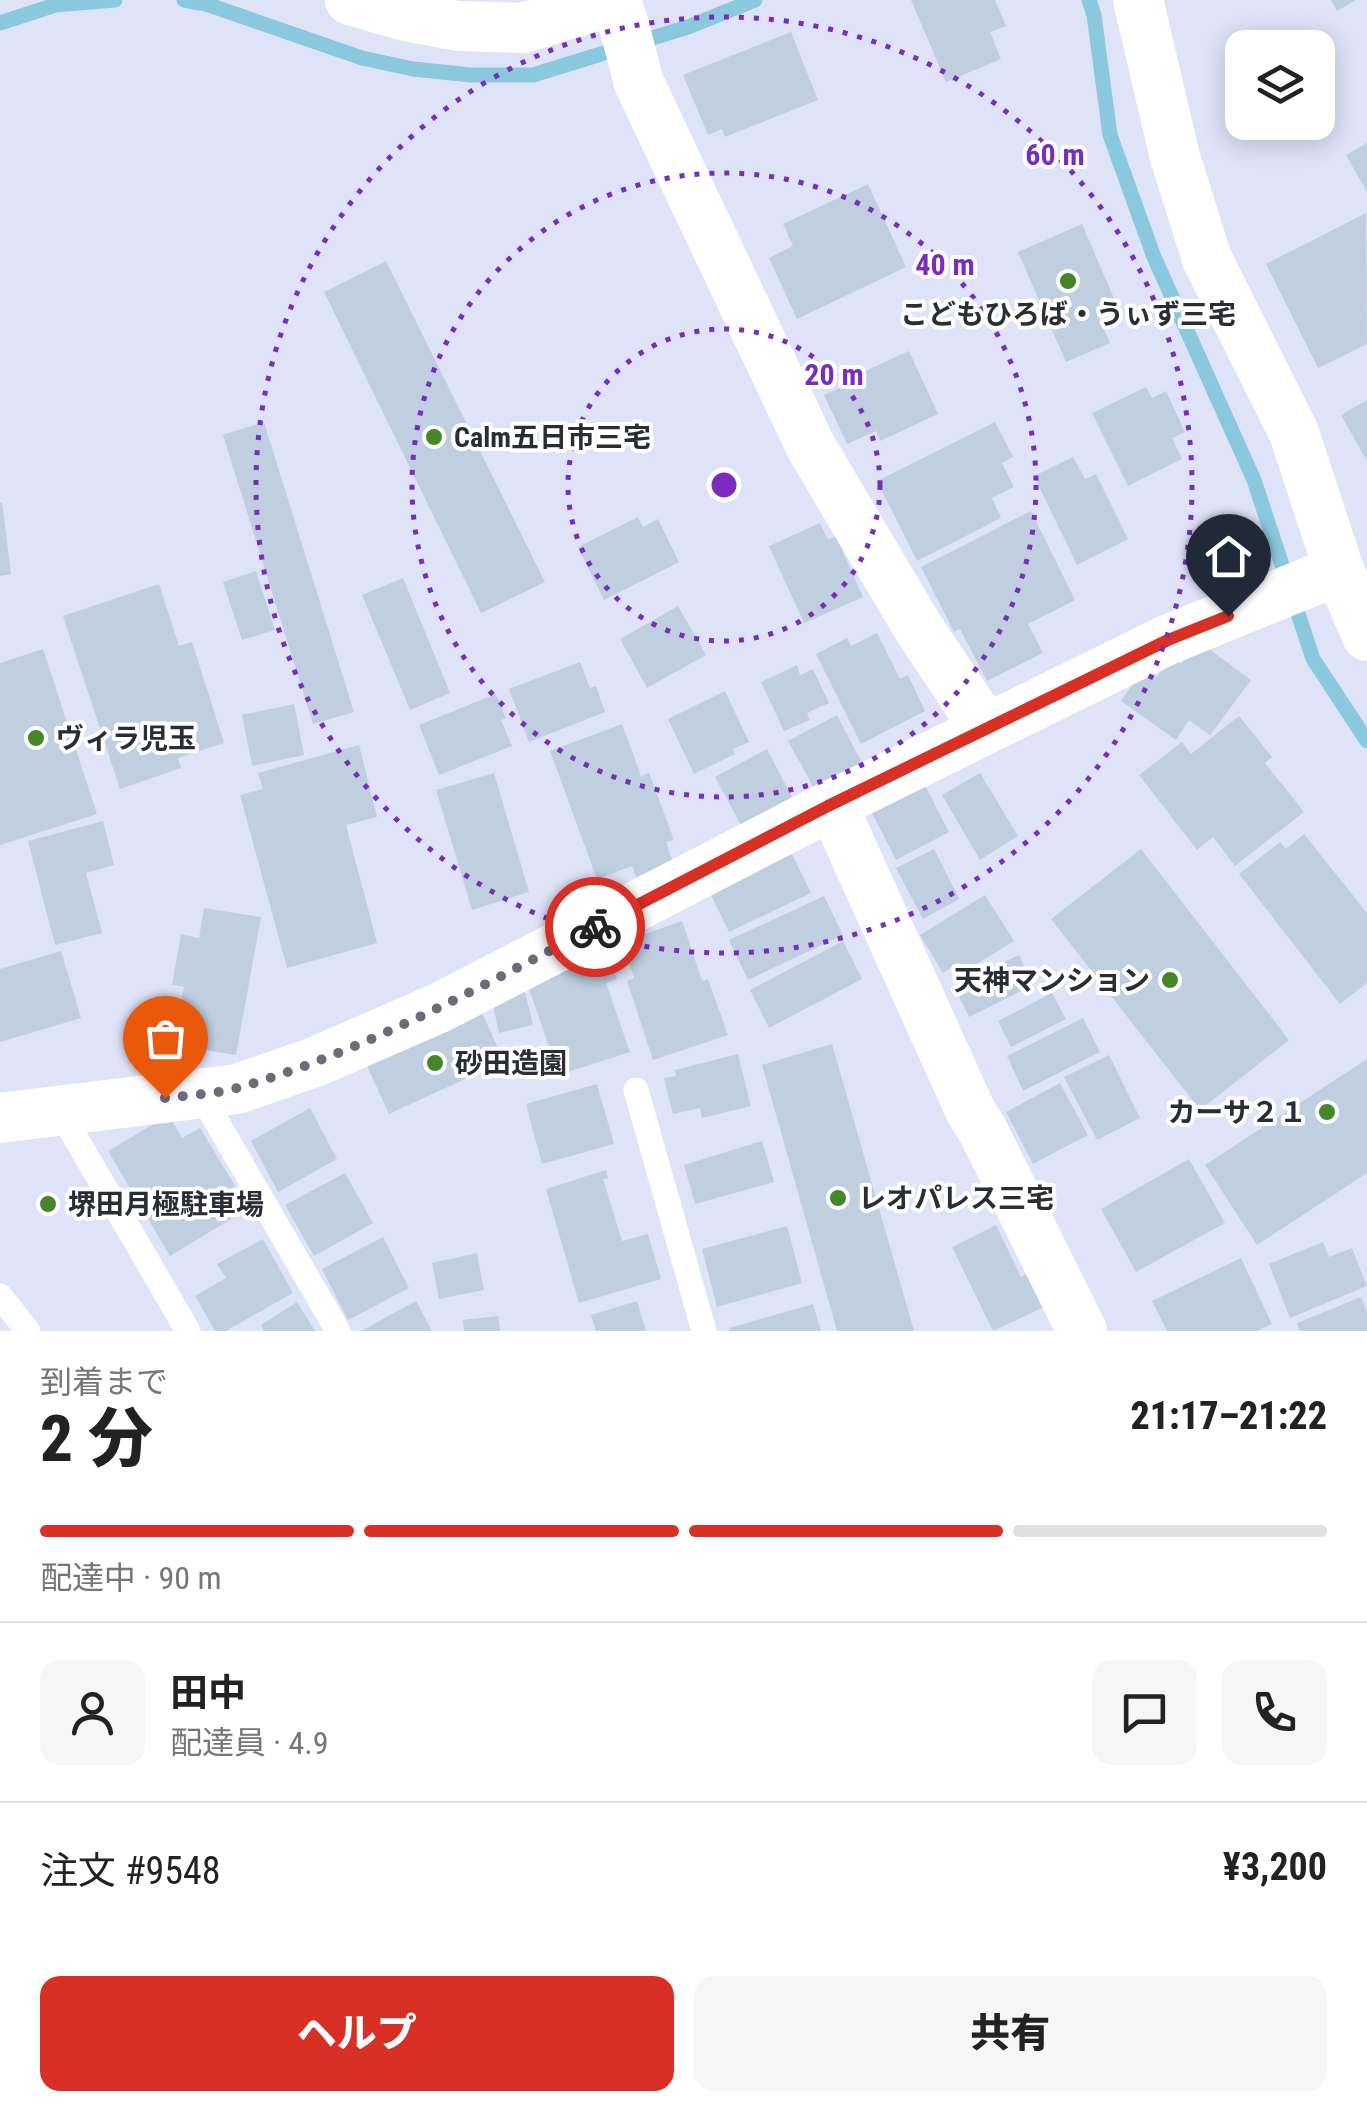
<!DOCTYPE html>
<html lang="ja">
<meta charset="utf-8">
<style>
:root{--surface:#fff;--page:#f6f6f6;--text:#222;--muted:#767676;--line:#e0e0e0;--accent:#d93025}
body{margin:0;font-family:"Roboto Condensed","Noto Sans JP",sans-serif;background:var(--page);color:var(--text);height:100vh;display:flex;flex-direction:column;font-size:38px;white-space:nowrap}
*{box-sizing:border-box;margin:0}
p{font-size:32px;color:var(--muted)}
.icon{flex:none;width:55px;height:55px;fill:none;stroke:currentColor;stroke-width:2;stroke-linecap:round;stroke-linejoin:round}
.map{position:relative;height:1331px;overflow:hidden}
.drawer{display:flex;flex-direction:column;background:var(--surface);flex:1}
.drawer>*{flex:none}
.fabs{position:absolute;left:1225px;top:30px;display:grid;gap:20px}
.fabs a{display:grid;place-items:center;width:110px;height:110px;border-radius:20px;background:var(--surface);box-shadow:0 5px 25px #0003;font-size:50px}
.pin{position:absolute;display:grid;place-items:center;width:85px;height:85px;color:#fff;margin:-102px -42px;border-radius:50% 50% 50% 0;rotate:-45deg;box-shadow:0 0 10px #0007}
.pin .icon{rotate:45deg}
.courier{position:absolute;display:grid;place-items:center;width:100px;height:100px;margin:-50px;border:8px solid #d93025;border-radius:50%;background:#fff;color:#222;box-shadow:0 2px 12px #0007}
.overview em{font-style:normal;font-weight:800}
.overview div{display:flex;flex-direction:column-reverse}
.overview{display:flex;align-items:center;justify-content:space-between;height:170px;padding:0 40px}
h1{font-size:65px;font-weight:800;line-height:75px}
.bar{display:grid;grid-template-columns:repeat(4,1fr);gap:15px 10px;align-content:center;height:120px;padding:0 40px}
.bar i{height:12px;border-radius:8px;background:var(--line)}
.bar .selected{background:var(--accent)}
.bar p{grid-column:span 4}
.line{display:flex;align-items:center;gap:25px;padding:0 40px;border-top:2px solid var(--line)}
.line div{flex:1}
.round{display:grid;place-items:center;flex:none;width:105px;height:105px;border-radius:20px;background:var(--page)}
.button{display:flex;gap:20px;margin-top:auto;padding:20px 40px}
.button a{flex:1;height:115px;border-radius:20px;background:var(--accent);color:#fff;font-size:40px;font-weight:800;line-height:115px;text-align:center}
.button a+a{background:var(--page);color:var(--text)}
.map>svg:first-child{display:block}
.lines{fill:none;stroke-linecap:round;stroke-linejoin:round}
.stream{stroke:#8ac8dd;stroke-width:15}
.building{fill:#bfcfe0}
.service{stroke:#fff;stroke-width:25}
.minor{stroke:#fff;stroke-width:50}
.done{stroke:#6a6d79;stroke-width:10;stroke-dasharray:0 18}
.route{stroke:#d93025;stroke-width:12}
.ring{fill:none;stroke:#7b2cbf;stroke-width:5;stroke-dasharray:5 10}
.poi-dot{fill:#448628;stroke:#fff;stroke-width:4}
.labels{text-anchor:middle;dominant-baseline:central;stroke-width:8;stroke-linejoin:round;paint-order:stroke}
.poi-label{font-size:28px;font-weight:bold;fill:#2b2d35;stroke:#fff;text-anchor:start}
.centre{fill:#7b2cbf;stroke:#fff;stroke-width:5}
.ring-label{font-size:30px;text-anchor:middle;font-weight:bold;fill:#7b2cbf;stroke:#fff;stroke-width:8;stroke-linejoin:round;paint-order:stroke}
</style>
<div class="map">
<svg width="1367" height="1331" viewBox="0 0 1367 1331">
<rect width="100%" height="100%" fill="#dfe3f8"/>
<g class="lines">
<g class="stream">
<path d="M 184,0 L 206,4 L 362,58 L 413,69 L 471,75 L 533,75 L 688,27 L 755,0"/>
<path d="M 1089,0 L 1094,15 L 1110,135 L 1154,257 L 1254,480 L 1313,659 L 1367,741"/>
<path d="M 0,23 L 55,5 L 115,0"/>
</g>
</g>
<g class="building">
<path d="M 911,0 L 995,0 L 1006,26 L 990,32 L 1001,59 L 946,82 Z"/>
<path d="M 1331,0 L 1356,0 L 1337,11 Z"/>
<path d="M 791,32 L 818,100 L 725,137 L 722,129 L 708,135 L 683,75 Z"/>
<path d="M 1367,143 L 1367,192 L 1346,155 Z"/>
<path d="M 868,184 L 906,267 L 797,319 L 769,258 L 793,246 L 783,224 Z"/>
<path d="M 1366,213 L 1367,344 L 1318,368 L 1266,264 Z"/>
<path d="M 1082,224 L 1119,310 L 1099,318 L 1110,343 L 1066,362 L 1018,252 Z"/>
<path d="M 386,261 L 545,582 L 481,613 L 324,292 Z"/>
<path d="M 909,351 L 938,414 L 880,441 L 876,431 L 847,444 L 824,395 L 864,377 L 861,373 Z"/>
<path d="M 1146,387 L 1152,398 L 1166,391 L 1185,432 L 1172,438 L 1182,459 L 1128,486 L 1092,413 Z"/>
<path d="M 1367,400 L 1367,461 L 1341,415 Z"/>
<path d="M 264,422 L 354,712 L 313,724 L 223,435 Z"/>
<path d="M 995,422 L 1013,457 L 1002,463 L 1014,487 L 992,498 L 1001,518 L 917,561 L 877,481 Z"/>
<path d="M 1073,457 L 1085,479 L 1096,474 L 1128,539 L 1077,565 L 1034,476 Z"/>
<path d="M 0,503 L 2,503 L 11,574 L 0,576 Z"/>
<path d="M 1031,511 L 1075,600 L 1028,624 L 1043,653 L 987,681 L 960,629 L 954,632 L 921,567 Z"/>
<path d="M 638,517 L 643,527 L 658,519 L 679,562 L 604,600 L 578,547 Z"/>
<path d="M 820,523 L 828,540 L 836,536 L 863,597 L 804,623 L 769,546 Z"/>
<path d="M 256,571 L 275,630 L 242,640 L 223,582 Z"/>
<path d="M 403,578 L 450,693 L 410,710 L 362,595 Z"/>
<path d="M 159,584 L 179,646 L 192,642 L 224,743 L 178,758 L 181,768 L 120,789 L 63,616 Z"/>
<path d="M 678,606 L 706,655 L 647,688 L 620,639 Z"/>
<path d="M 877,633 L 900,679 L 908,675 L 925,711 L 861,744 L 816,654 L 847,638 L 851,646 Z"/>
<path d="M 1198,641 L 1251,680 L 1210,735 L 1189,720 L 1176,740 L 1121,701 L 1144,668 L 1157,677 L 1171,657 L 1181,664 Z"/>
<path d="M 43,649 L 97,814 L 0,845 L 0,663 Z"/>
<path d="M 580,662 L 590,688 L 596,686 L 605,712 L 529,742 L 509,689 Z"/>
<path d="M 797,665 L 800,675 L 813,669 L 829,703 L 807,713 L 810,720 L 784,731 L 761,682 Z"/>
<path d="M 725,691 L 749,742 L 733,749 L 735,754 L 694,774 L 668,719 Z"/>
<path d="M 496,694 L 506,718 L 501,720 L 512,746 L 439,775 L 419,725 Z"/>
<path d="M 294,704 L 304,755 L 252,766 L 242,715 Z"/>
<path d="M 837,715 L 862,763 L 814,788 L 788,741 Z"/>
<path d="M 1239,716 L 1272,757 L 1265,763 L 1304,812 L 1235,866 L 1213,837 L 1197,850 L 1139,775 L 1182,742 L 1191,754 Z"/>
<path d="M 622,724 L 641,776 L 649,773 L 674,840 L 666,842 L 673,862 L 636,877 L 632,866 L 597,879 L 550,751 Z"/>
<path d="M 359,745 L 377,817 L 346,825 L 377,943 L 287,968 L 240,795 L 263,789 L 258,773 Z"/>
<path d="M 767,749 L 792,797 L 741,825 L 715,777 Z"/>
<path d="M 494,773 L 529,892 L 472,910 L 436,790 Z"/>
<path d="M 980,773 L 1018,836 L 980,860 L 942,795 Z"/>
<path d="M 923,782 L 949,832 L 896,860 L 870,809 Z"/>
<path d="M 103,821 L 114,865 L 86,873 L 102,933 L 55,945 L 28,841 Z"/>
<path d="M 1304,834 L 1367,913 L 1367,983 L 1340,1004 L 1239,874 L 1280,842 L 1286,849 Z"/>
<path d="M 934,849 L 959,899 L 923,919 L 896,868 Z"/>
<path d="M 1141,849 L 1289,1040 L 1200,1110 L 1051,919 Z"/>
<path d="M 790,850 L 811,893 L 729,932 L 708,889 Z"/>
<path d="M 985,895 L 1014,941 L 964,972 L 958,962 L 943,973 L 920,935 Z"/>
<path d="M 824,896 L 843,935 L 748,980 L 729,940 Z"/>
<path d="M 204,908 L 261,917 L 236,1055 L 174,1045 L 184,987 L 172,985 L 181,934 L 199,938 Z"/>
<path d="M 682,921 L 702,981 L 708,979 L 728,1035 L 653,1060 L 627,981 L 634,978 L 622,942 Z"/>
<path d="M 843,941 L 862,979 L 769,1028 L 750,990 Z"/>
<path d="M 604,943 L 617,979 L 606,983 L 630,1052 L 552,1077 L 546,1056 L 552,1055 L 527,983 Z"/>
<path d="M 61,951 L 81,1018 L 0,1042 L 0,969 Z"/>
<path d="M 1019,955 L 1033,985 L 969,1017 L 954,986 Z"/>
<path d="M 524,988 L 533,1025 L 499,1033 L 491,996 Z"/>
<path d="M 1052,993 L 1066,1019 L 1011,1047 L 998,1021 Z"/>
<path d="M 482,1013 L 504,1061 L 389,1114 L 367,1066 Z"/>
<path d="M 1083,1018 L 1100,1052 L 1023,1091 L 1007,1056 Z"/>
<path d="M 832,1044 L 914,1331 L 837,1331 L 762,1065 Z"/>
<path d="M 738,1054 L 751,1106 L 702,1118 L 700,1108 L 673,1114 L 664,1078 L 676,1076 L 675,1070 Z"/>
<path d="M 1109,1055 L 1140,1118 L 1097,1140 L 1064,1077 Z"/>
<path d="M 1367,1059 L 1367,1173 L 1257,1245 L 1205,1165 Z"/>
<path d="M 1060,1083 L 1088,1135 L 1033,1164 L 1006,1112 Z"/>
<path d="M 597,1084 L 614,1144 L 542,1164 L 526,1104 Z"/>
<path d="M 310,1108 L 337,1159 L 278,1192 L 251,1141 Z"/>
<path d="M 169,1115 L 182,1138 L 200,1128 L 235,1186 L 218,1196 L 231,1219 L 170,1256 L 108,1151 Z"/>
<path d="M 762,1141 L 774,1182 L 695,1204 L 684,1165 Z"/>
<path d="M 1189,1159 L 1225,1223 L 1136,1272 L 1101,1209 Z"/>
<path d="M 606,1170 L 608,1178 L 603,1179 L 622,1241 L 648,1234 L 661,1279 L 579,1303 L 546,1189 Z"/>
<path d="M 345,1173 L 373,1223 L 314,1256 L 285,1205 Z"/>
<path d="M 996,1225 L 1021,1277 L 1027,1274 L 1044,1307 L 993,1331 L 952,1247 Z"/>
<path d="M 787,1226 L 802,1283 L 717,1307 L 702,1249 Z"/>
<path d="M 383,1237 L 409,1288 L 348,1320 L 322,1269 Z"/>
<path d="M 263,1239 L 293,1293 L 226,1331 L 215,1331 L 195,1296 L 226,1278 L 217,1264 Z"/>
<path d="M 1323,1242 L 1329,1257 L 1352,1248 L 1367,1286 L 1290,1318 L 1269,1264 Z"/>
<path d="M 477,1253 L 484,1290 L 439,1299 L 432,1263 Z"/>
<path d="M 1241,1258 L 1272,1324 L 1257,1331 L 1167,1331 L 1152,1301 Z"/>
<path d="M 1361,1297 L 1367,1312 L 1367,1331 L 1300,1331 L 1297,1323 Z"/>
<path d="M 416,1301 L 432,1331 L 361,1331 Z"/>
<path d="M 637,1301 L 646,1331 L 596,1331 L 591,1315 Z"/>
<path d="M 297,1302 L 315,1331 L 264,1331 L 261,1325 Z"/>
<path d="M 813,1304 L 821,1331 L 730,1331 L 729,1328 Z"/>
<path d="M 498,1316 L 500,1331 L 464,1331 L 463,1320 Z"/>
</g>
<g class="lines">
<g class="service">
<path d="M 636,1090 L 704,1331"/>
<path d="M 200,1093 L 338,1331"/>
<path d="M 60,1111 L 188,1331"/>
<path d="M 0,1296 L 28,1331"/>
</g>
<g class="minor">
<path d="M 350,0 L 405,16 L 458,26 L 523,28 L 615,0 L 623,22 L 639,83 L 811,447 L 919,629 L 986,729"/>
<path d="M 1138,0 L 1175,157 L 1207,259 L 1294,433 L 1339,570 L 1367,636"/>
<path d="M 832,804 L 970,1110 L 983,1131 L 1082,1331"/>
<path d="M 0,1118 L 237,1089 L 315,1062 L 441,1007 L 828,807 L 1167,640 L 1339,570"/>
</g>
</g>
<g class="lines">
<path class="done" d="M 165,1098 C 190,1095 217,1094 241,1087 C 365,1051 480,987 595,927"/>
<path class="route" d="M 595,927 L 828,806 L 1168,640 L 1228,616"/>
</g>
<g class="ring">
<circle cx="724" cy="485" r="156"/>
<circle cx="724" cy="485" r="312"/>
<circle cx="724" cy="485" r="468"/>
</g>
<g class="poi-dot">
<circle cx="1068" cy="281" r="10"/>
<circle cx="434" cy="437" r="10"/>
<circle cx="36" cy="738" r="10"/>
<circle cx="1170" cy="980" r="10"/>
<circle cx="435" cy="1063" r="10"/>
<circle cx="1327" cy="1112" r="10"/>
<circle cx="838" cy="1198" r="10"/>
<circle cx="48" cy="1204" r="10"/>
</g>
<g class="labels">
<g class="poi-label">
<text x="1068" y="314" text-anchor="middle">こどもひろば・うぃず三宅</text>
<text x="454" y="437">Calm五日市三宅</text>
<text x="56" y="738">ヴィラ児玉</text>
<text x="1150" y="980" text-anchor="end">天神マンション</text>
<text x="455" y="1063">砂田造園</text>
<text x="1307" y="1112" text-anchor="end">カーサ２１</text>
<text x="858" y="1198">レオパレス三宅</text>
<text x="68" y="1204">堺田月極駐車場</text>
</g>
</g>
<circle cx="724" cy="485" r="15" class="centre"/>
<g class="ring-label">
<text x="1055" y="165">60 m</text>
<text x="945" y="275">40 m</text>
<text x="834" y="385">20 m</text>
</g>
</svg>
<div class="fabs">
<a><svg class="icon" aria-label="layers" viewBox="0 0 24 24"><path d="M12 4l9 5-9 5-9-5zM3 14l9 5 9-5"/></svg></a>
</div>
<div class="pin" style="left:165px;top:1098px;background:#ea580c"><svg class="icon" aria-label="bag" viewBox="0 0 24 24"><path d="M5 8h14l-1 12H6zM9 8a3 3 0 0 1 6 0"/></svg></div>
<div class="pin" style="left:1228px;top:616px;background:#1f2937"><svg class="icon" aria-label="home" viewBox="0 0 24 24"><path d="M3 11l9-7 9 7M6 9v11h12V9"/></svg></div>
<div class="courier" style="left:595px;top:927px"><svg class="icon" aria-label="bike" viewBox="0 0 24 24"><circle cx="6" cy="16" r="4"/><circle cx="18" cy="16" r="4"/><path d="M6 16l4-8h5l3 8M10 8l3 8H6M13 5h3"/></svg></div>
</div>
<section class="drawer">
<div class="overview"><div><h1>2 分</h1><p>到着まで</p></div><em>21:17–21:22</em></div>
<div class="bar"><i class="selected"></i><i class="selected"></i><i class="selected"></i><i></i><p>配達中 · 90 m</p></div>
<div class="line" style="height:180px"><a class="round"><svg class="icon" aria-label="person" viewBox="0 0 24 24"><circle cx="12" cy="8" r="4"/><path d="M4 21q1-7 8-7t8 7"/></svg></a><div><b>田中</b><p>配達員 · 4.9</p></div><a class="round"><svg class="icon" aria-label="chat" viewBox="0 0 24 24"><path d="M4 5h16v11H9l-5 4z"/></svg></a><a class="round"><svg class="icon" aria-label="phone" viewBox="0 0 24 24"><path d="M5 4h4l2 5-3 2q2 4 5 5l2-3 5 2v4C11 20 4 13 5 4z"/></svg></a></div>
<div class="line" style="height:130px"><div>注文 #9548</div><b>¥3,200</b></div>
<div class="button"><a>ヘルプ</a><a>共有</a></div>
</section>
